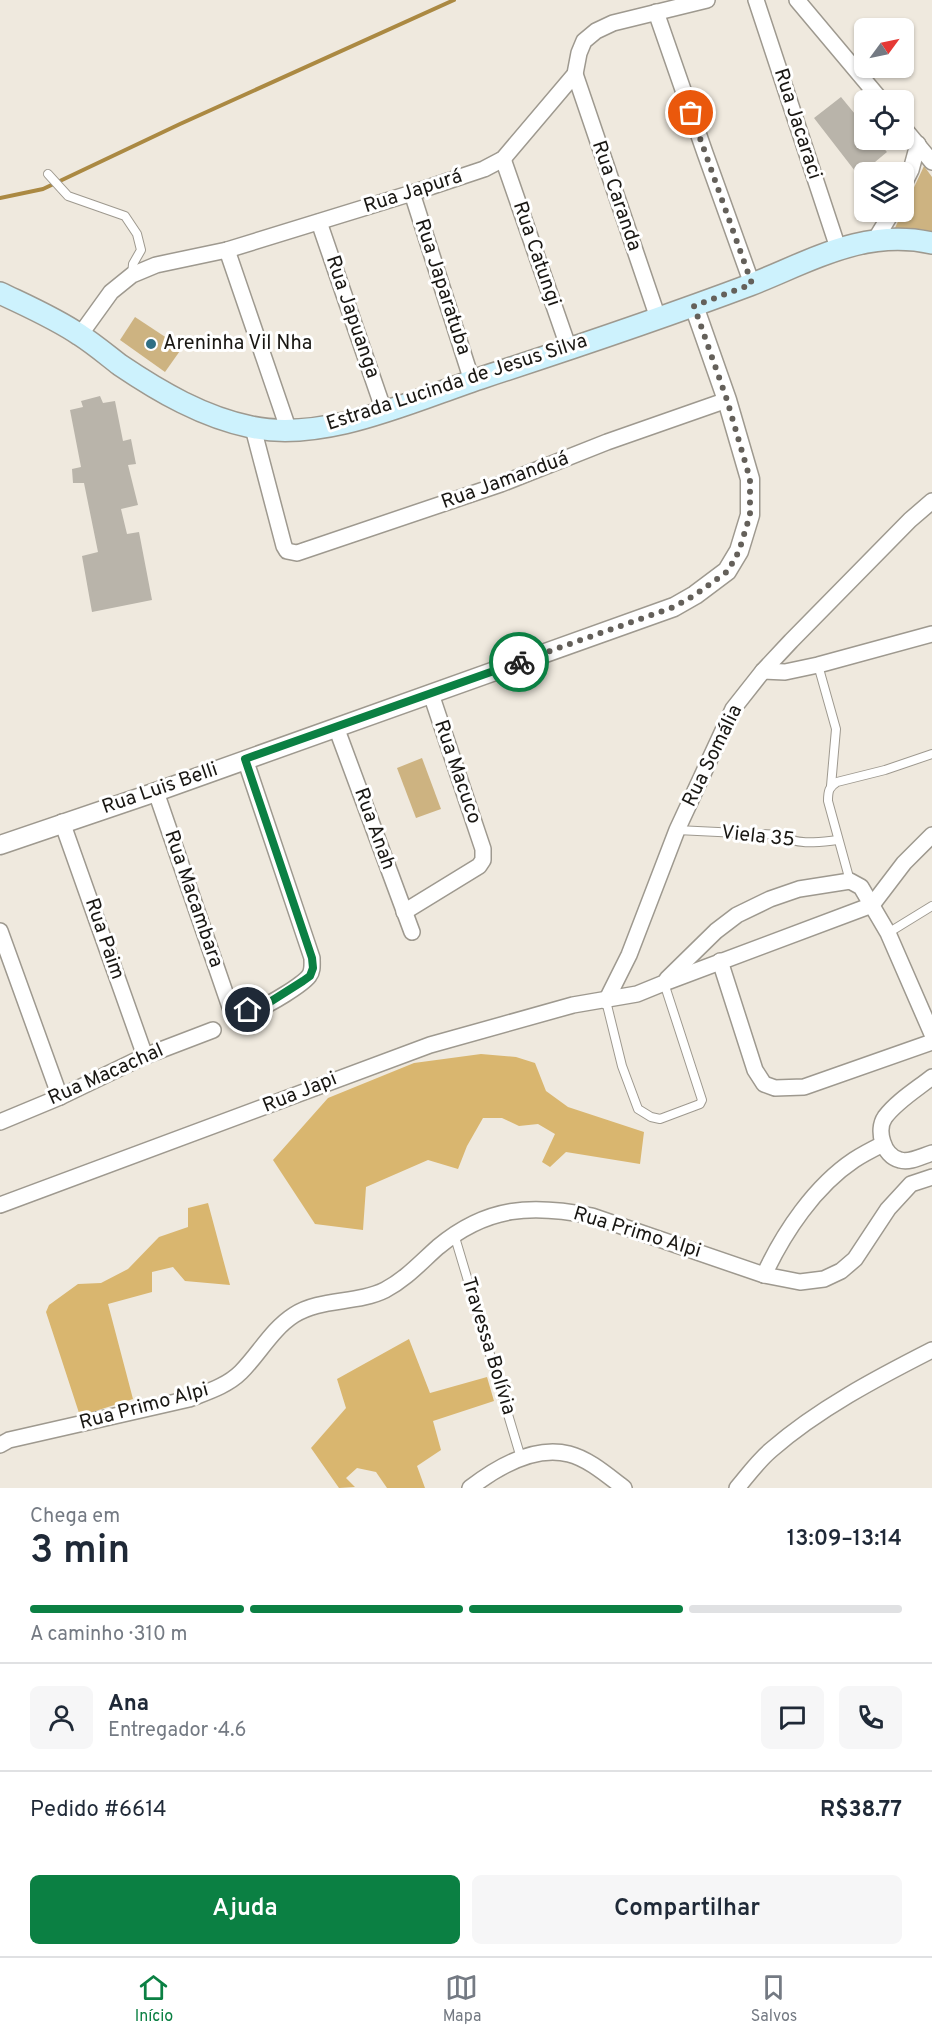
<!DOCTYPE html>
<html lang="pt">
<meta charset="utf-8">
<style>
:root{--surface:#fff;--page:#f6f6f7;--text:#1f2937;--muted:#747a83;--line:#e0e1e3;--accent:#0b8043}
body{margin:0;font-family:Overpass,sans-serif;background:var(--page);color:var(--text);height:100vh;display:flex;flex-direction:column;font-size:22px;white-space:nowrap}
*{box-sizing:border-box;margin:0}
p{font-size:20px;color:var(--muted)}
.icon{flex:none;width:33px;height:33px;fill:none;stroke:currentColor;stroke-width:2;stroke-linecap:round;stroke-linejoin:round}
.map{position:relative;height:1488px;overflow:hidden}
.details{display:flex;flex-direction:column;background:var(--surface);flex:1}
.details>*{flex:none}
.needle{width:39px;rotate:57deg}
.fabs{position:absolute;left:854px;top:18px;display:grid;gap:12px}
.fabs a{display:grid;place-items:center;width:60px;height:60px;border-radius:9px;background:var(--surface);box-shadow:0 2px 4px #0004;font-size:30px}
.pin{position:absolute;display:grid;place-items:center;width:51px;height:51px;color:#fff;margin:-26px;border:3px solid #fff;border-radius:50%;box-shadow:0 2px 6px #0007}
.courier{position:absolute;display:grid;place-items:center;width:60px;height:60px;margin:-30px;border:4px solid #0b8043;border-radius:50%;background:#fff;color:#222;box-shadow:0 2px 8px #0007}
.head em{font-style:normal;font-weight:600}
.head div{display:flex;flex-direction:column-reverse}
.head{display:flex;align-items:center;justify-content:space-between;height:102px;padding:0 30px}
h1{font-size:39px;font-weight:600;line-height:45px}
.bar{display:grid;grid-template-columns:repeat(4,1fr);gap:9px 6px;align-content:center;height:72px;padding:0 30px}
.bar i{height:8px;border-radius:4px;background:var(--line)}
.bar .current{background:var(--accent)}
.bar p{grid-column:span 4}
.line{display:flex;align-items:center;gap:15px;padding:0 30px;border-top:2px solid var(--line)}
.line div{flex:1}
.round{display:grid;place-items:center;flex:none;width:63px;height:63px;border-radius:9px;background:var(--page)}
.action{display:flex;gap:12px;margin-top:auto;padding:12px 30px}
.action a{flex:1;height:69px;border-radius:9px;background:var(--accent);color:#fff;font-size:24px;font-weight:600;line-height:69px;text-align:center}
.action a+a{background:var(--page);color:var(--text)}
.tab-bar{display:flex;justify-content:space-around;align-items:center;height:84px;border-top:2px solid var(--line);background:var(--surface);font-size:16px;color:var(--muted)}
.tab-bar a{display:grid;justify-items:center;gap:3px}
.tab-bar .current{color:var(--accent)}
.map>svg:first-child{display:block}
.green{fill:#cdb381}
.forest{fill:#d9b66f}
.lines{fill:none;stroke-linecap:round;stroke-linejoin:round}
.stream{stroke:#ab8942;stroke-width:4}
.building{fill:#b9b4aa}
.service-casing{stroke:#9e998f;stroke-width:10}
.minor-casing{stroke:#9e998f;stroke-width:18}
.tertiary-casing{stroke:#9e998f;stroke-width:21}
.secondary-casing{stroke:#9e998f;stroke-width:24}
.service{stroke:#fff;stroke-width:8}
.minor{stroke:#fff;stroke-width:15}
.tertiary{stroke:#fff;stroke-width:18}
.secondary{stroke:#cdf2fd;stroke-width:21}
.done{stroke:#64605a;stroke-width:6;stroke-dasharray:0 10.8}
.route{stroke:#0b8043;stroke-width:8}
.poi-dot{fill:#306f84;stroke:#fff;stroke-width:2}
.labels{text-anchor:middle;dominant-baseline:central;stroke-width:6;stroke-linejoin:round;paint-order:stroke}
.street-label{font-size:20px;fill:#191713;stroke:#fff}
.poi-label{font-size:20px;fill:#191713;stroke:#fff;text-anchor:start}
</style>
<div class="map">
<svg width="932" height="1488" viewBox="0 0 932 1488">
<rect width="100%" height="100%" fill="#efe9de"/>
<g class="green">
<path d="M 924,166 L 932,177 L 932,231 L 894,230 Z"/>
<path d="M 135,317 L 182,348 L 165,372 L 120,340 Z"/>
<path d="M 422,758 L 441,809 L 416,818 L 397,768 Z"/>
</g>
<g class="forest">
<path d="M 481,1054 L 516,1057 L 535,1063 L 546,1091 L 568,1107 L 644,1132 L 640,1164 L 566,1152 L 550,1167 L 542,1162 L 555,1134 L 538,1124 L 519,1126 L 502,1118 L 483,1118 L 467,1146 L 458,1169 L 428,1160 L 366,1187 L 363,1230 L 315,1224 L 273,1160 L 328,1098 L 414,1063 Z"/>
<path d="M 208,1203 L 230,1285 L 185,1281 L 173,1267 L 152,1272 L 152,1292 L 108,1304 L 133,1399 L 80,1416 L 46,1312 L 49,1305 L 78,1284 L 101,1283 L 128,1269 L 159,1237 L 188,1227 L 188,1208 Z"/>
<path d="M 409,1339 L 430,1393 L 487,1377 L 494,1401 L 433,1421 L 441,1450 L 417,1466 L 425,1488 L 387,1488 L 376,1472 L 357,1468 L 346,1478 L 355,1487 L 339,1488 L 311,1448 L 346,1408 L 337,1379 Z"/>
</g>
<g class="lines">
<path class="stream" d="M 0,198 L 43,189 L 180,124 L 454,0"/>
</g>
<g class="building">
<path d="M 841,97 L 864,125 L 864,140 L 876,140 L 887,152 L 863,172 L 855,171 L 814,118 Z"/>
<path d="M 100,396 L 103,403 L 115,401 L 123,441 L 131,439 L 136,464 L 128,465 L 138,505 L 121,509 L 127,534 L 139,532 L 152,600 L 92,612 L 82,556 L 98,552 L 84,483 L 73,483 L 72,469 L 81,467 L 70,410 L 83,407 L 81,401 Z"/>
</g>
<g class="lines">
<g class="service-casing">
<g id="service">
<path d="M 48,174 L 68,196 L 125,216 L 137,234 L 141,250 L 133,264 L 132,275"/>
<path d="M 818,665 L 836,729 L 831,786"/>
<path d="M 677,830 L 781,835 C 798,846 819,842 838,840"/>
<path d="M 850,881 L 828,801 C 828,791 829,787 837,782 L 885,770 L 932,754"/>
<path d="M 888,933 L 932,906"/>
<path d="M 606,1001 L 622,1066 L 638,1109 L 651,1117 L 660,1119 L 700,1104 L 702,1100 L 664,983"/>
<path d="M 454,1234 L 521,1458"/>
</g>
</g>
<g class="minor-casing">
<g id="minor">
<path d="M 756,0 L 838,248"/>
<path d="M 797,0 L 881,100"/>
<path d="M 656,12 L 705,153 L 752,284"/>
<path d="M 575,74 L 658,318"/>
<path d="M 903,127 L 932,162"/>
<path d="M 503,159 L 569,349"/>
<path d="M 903,186 L 911,170 L 918,144"/>
<path d="M 412,193 L 472,381"/>
<path d="M 319,222 L 384,411"/>
<path d="M 875,240 L 892,212"/>
<path d="M 227,250 L 289,431"/>
<path d="M 80,335 L 111,292 L 132,275 L 156,265 L 227,250 L 412,193 L 484,169 L 503,159 L 575,74 L 579,53 L 584,41 L 596,31 L 613,23 L 707,0"/>
<path d="M 253,428 L 284,546 L 287,551 L 297,553 L 501,484 L 607,442 L 727,400"/>
<path d="M 763,671 L 785,672 L 818,665 L 932,634"/>
<path d="M 336,727 L 412,932"/>
<path d="M 156,792 L 230,1007 C 241,1009 249,1010 259,1008 C 269,1005 302,985 309,976 C 313,971 312,965 312,958 L 245,759"/>
<path d="M 62,822 L 145,1056"/>
<path d="M 872,905 L 904,863 L 932,835"/>
<path d="M 404,912 L 479,866 L 483,860 L 483,849 L 431,694"/>
<path d="M 0,931 L 60,1097"/>
<path d="M 720,961 L 755,1070 L 764,1084 L 775,1088 L 804,1087 L 932,1042"/>
<path d="M 667,979 L 716,931 L 737,915 L 770,899 L 799,889 L 850,881 L 861,887 L 888,933 L 932,1034"/>
<path d="M 606,1001 L 629,955 L 677,830 L 733,709 L 763,671 L 791,641 L 910,520 L 932,501"/>
<path d="M 932,1077 C 917,1089 897,1101 885,1117 C 876,1130 883,1156 900,1160 C 910,1163 922,1156 932,1153"/>
<path d="M 0,1122 L 60,1097 L 145,1056 L 213,1030"/>
<path d="M 0,1205 L 430,1045 L 573,1005 L 637,994 L 664,983 L 872,905"/>
<path d="M 764,1275 C 784,1232 815,1186 854,1160 C 863,1154 873,1149 883,1144"/>
<path d="M 0,1445 L 9,1440 L 189,1399 C 207,1392 227,1386 241,1372 C 259,1354 272,1329 294,1315 C 320,1298 357,1304 385,1290 C 406,1279 421,1262 438,1247 C 487,1206 532,1204 592,1216 L 764,1275 L 800,1282 L 824,1279 L 841,1271 L 855,1259 L 888,1209 L 911,1184 L 932,1177"/>
<path d="M 470,1488 C 496,1468 534,1445 569,1454 C 589,1459 608,1476 624,1488"/>
<path d="M 737,1488 C 748,1475 758,1461 771,1450 C 818,1409 877,1378 932,1350"/>
</g>
</g>
<g class="tertiary-casing">
<path id="tertiary" d="M 0,845 L 156,792 L 674,607 L 695,595 L 727,571 L 739,551 L 750,515 L 750,479 L 727,400 L 694,306"/>
</g>
<g class="secondary-casing">
<path id="secondary" d="M 0,293 C 27,306 55,318 80,335 C 94,344 107,355 120,365 C 160,392 203,417 251,427 C 325,443 414,400 484,377 C 573,348 662,318 750,285 C 811,261 864,228 932,243"/>
</g>
<use href="#service" class="service"/>
<use href="#minor" class="minor"/>
<use href="#tertiary" class="tertiary"/>
<use href="#secondary" class="secondary"/>
</g>
<g class="lines">
<path class="done" d="M 519,662 L 674,607 L 695,595 L 728,571 L 739,551 L 750,515 L 750,479 L 727,400 L 694,306 L 752,284 L 691,113"/>
<path class="route" d="M 248,1010 L 262,1007 L 303,981 L 310,976 L 313,968 L 312,958 L 245,759 L 519,662"/>
</g>
<circle class="poi-dot" cx="151" cy="344" r="6"/>
<g class="labels">
<g class="street-label">
<text transform="translate(797 124) rotate(72)">Rua Jacaraci</text>
<text transform="translate(413 192) rotate(-18)">Rua Japurá</text>
<text transform="translate(616 196) rotate(71)">Rua Caranda</text>
<text transform="translate(536 254) rotate(71)">Rua Catungi</text>
<text transform="translate(442 287) rotate(72)">Rua Japaratuba</text>
<text transform="translate(352 317) rotate(71)">Rua Japuanga</text>
<text transform="translate(457 383) rotate(-18)">Estrada Lucinda de Jesus Silva</text>
<text transform="translate(505 481) rotate(-20)">Rua Jamanduá</text>
<text transform="translate(713 756) rotate(-64)">Rua Somália</text>
<text transform="translate(457 772) rotate(71)">Rua Macuco</text>
<text transform="translate(160 789) rotate(-19)">Rua Luis Belli</text>
<text transform="translate(374 829) rotate(70)">Rua Anah</text>
<text transform="translate(758 837) rotate(6)">Viela 35</text>
<text transform="translate(193 899) rotate(71)">Rua Macambara</text>
<text transform="translate(104 939) rotate(71)">Rua Paim</text>
<text transform="translate(106 1075) rotate(-24)">Rua Macachal</text>
<text transform="translate(300 1093) rotate(-22)">Rua Japi</text>
<text transform="translate(637 1233) rotate(17)">Rua Primo Alpi</text>
<text transform="translate(488 1346) rotate(73)">Travessa Bolívia</text>
<text transform="translate(144 1407) rotate(-15)">Rua Primo Alpi</text>
</g>
<g class="poi-label">
<text x="163" y="344">Areninha Vil Nha</text>
</g>
</g>
</svg>
<div class="fabs">
<a><svg class="needle" viewBox="-14 -14 28 28"><path d="M0-13l5 13h-10z" fill="#e53935"/><path d="M0 13l5-13h-10z" fill="#747a83"/></svg></a>
<a><svg class="icon" aria-label="locate" viewBox="0 0 24 24"><circle cx="12" cy="12" r="6"/><path d="M12 2v4M12 18v4M2 12h4M18 12h4"/></svg></a>
<a><svg class="icon" aria-label="layers" viewBox="0 0 24 24"><path d="M12 4l9 5-9 5-9-5zM3 14l9 5 9-5"/></svg></a>
</div>
<div class="pin" style="left:691px;top:113px;background:#ea580c"><svg class="icon" aria-label="bag" viewBox="0 0 24 24"><path d="M5 8h14l-1 12H6zM9 8a3 3 0 0 1 6 0"/></svg></div>
<div class="pin" style="left:248px;top:1010px;background:#1f2937"><svg class="icon" aria-label="home" viewBox="0 0 24 24"><path d="M3 11l9-7 9 7M6 9v11h12V9"/></svg></div>
<div class="courier" style="left:519px;top:662px"><svg class="icon" aria-label="bike" viewBox="0 0 24 24"><circle cx="6" cy="16" r="4"/><circle cx="18" cy="16" r="4"/><path d="M6 16l4-8h5l3 8M10 8l3 8H6M13 5h3"/></svg></div>
</div>
<section class="details">
<div class="head"><div><h1>3 min</h1><p>Chega em</p></div><em>13:09–13:14</em></div>
<div class="bar"><i class="current"></i><i class="current"></i><i class="current"></i><i></i><p>A caminho · 310 m</p></div>
<div class="line" style="height:108px"><a class="round"><svg class="icon" aria-label="person" viewBox="0 0 24 24"><circle cx="12" cy="8" r="4"/><path d="M4 21q1-7 8-7t8 7"/></svg></a><div><b>Ana</b><p>Entregador · 4.6</p></div><a class="round"><svg class="icon" aria-label="chat" viewBox="0 0 24 24"><path d="M4 5h16v11H9l-5 4z"/></svg></a><a class="round"><svg class="icon" aria-label="phone" viewBox="0 0 24 24"><path d="M5 4h4l2 5-3 2q2 4 5 5l2-3 5 2v4C11 20 4 13 5 4z"/></svg></a></div>
<div class="line" style="height:78px"><div>Pedido #6614</div><b>R$38.77</b></div>
<div class="action"><a>Ajuda</a><a>Compartilhar</a></div>
</section>
<nav class="tab-bar">
<a class="current"><svg class="icon" aria-label="home" viewBox="0 0 24 24"><path d="M3 11l9-7 9 7M6 9v11h12V9"/></svg>Início</a>
<a><svg class="icon" aria-label="map" viewBox="0 0 24 24"><path d="M3 6l6-2 6 2 6-2v14l-6 2-6-2-6 2zM9 4v14M15 6v14"/></svg>Mapa</a>
<a><svg class="icon" aria-label="saved" viewBox="0 0 24 24"><path d="M7 4h10v16l-5-4-5 4z"/></svg>Salvos</a>
</nav>
